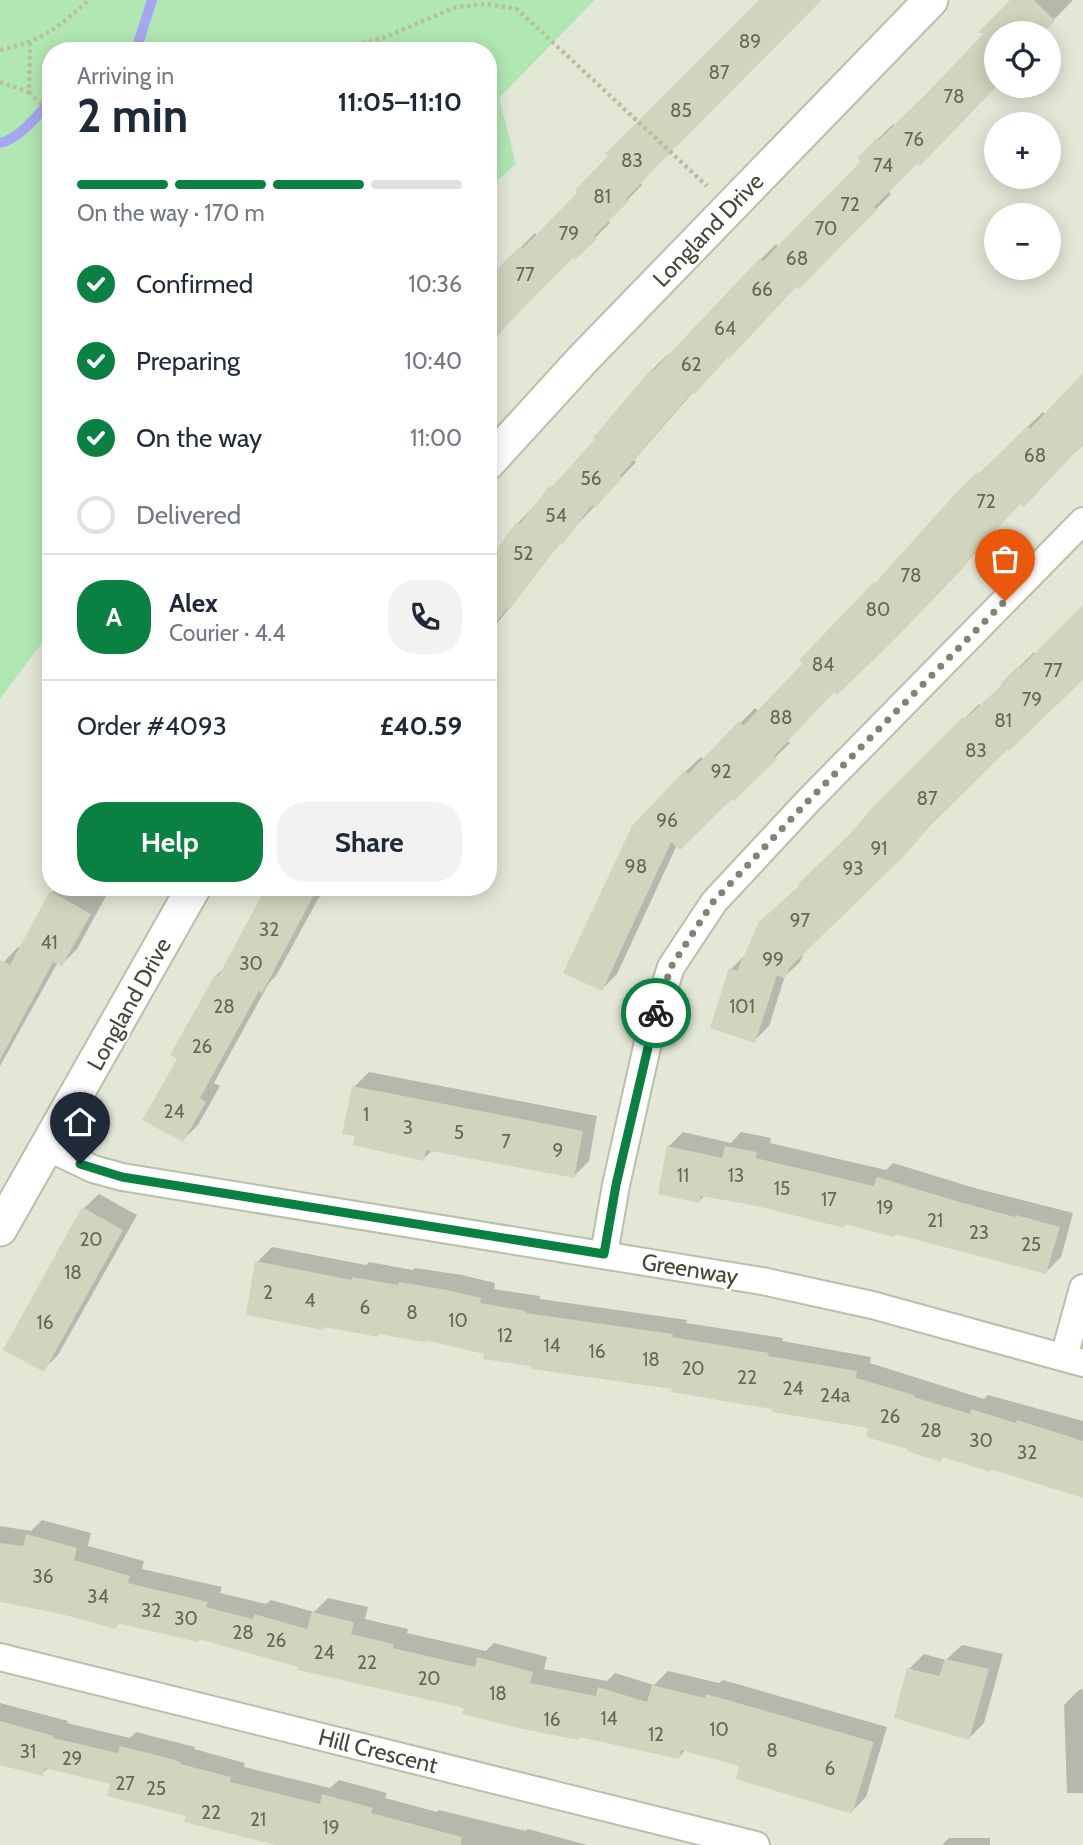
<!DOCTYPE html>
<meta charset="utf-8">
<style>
:root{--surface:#fff;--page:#f2f2f3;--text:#1f2937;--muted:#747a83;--line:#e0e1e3;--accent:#0b8043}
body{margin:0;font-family:Cabin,sans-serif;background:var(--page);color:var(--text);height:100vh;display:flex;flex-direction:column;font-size:26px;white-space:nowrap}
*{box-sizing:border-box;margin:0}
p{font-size:23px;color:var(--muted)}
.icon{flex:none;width:38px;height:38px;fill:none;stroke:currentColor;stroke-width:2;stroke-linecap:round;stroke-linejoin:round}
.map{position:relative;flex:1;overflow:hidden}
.sheet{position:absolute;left:42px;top:42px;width:455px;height:854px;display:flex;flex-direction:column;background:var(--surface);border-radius:28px;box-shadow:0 4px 18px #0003}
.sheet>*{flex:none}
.controls{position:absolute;left:984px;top:21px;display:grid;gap:14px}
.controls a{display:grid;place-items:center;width:77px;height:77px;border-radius:50%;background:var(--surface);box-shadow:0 4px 18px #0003;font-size:35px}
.pin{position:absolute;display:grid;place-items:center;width:60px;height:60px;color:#fff;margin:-72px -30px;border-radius:50% 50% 50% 0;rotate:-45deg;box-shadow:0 0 7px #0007}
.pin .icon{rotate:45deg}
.courier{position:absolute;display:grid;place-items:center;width:70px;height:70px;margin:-35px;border:5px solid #0b8043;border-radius:50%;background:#fff;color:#222;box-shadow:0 2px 9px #0007}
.summary em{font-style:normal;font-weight:700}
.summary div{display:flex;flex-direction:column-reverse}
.summary{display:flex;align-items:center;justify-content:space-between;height:119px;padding:0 35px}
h1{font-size:46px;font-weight:700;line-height:52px}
.bar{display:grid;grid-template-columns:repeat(4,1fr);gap:10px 7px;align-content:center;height:84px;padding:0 35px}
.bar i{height:9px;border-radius:5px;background:var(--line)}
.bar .current{background:var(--accent)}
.bar p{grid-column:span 4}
.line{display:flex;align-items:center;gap:18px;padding:0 35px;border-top:2px solid var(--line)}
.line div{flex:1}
.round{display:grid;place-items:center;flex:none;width:74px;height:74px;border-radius:28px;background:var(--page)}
ol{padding:0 35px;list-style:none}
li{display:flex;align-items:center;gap:21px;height:77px}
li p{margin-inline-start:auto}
li .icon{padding:7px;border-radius:50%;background:var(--accent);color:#fff;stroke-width:4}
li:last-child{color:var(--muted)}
li i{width:38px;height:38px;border:4px solid var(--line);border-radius:50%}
.cta{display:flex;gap:14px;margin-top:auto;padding:14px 35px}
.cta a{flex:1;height:80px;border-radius:28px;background:var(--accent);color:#fff;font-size:28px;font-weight:700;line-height:80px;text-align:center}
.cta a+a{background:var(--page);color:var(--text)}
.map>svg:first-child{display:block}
.residential{fill:#e3e7d6;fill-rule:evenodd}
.green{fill:#b1e7b2}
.shadow{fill:#0003}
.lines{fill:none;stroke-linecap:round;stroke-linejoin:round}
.stream{stroke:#a5a6f0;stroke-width:10}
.building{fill:#d1d5bd}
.minor-casing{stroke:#babfaa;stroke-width:30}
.tertiary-casing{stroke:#babfaa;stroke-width:37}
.path{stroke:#b8c19c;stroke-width:4.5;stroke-dasharray:3.5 3.5;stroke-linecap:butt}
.minor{stroke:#fff;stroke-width:26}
.tertiary{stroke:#fff;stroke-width:33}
.done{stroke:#808474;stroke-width:7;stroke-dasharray:0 12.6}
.route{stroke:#0b8043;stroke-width:9}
.labels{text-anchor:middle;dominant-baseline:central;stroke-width:5;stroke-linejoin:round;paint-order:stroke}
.number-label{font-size:19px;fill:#676a58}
.street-label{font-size:23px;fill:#444736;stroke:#fff}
</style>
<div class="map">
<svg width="1083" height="1845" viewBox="0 0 1083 1845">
<rect width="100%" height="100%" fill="#f0f4e8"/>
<path class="residential" d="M 595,0 L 1083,0 L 1083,1845 L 0,1845 L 0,699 L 51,631 L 51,887 L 488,887 L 488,109 ZM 996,33 L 1048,33 L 1048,86 L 996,86 ZM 996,124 L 1048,124 L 1048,177 L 996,177 ZM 996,215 L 1048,215 L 1048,268 L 996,268 Z"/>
<path class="green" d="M 0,0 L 595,0 L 499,98 L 516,164 L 488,189 L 488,51 L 51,51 L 51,631 L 0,699 Z"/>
<g class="shadow">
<path d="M 762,0 L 819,0 L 640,183 L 642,185 L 608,220 L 610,223 L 575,258 L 573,256 L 512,318 L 488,347 L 488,281 L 535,233 L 537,235 Z"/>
<path d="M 1013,0 L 1073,0 L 1041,33 L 996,33 L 918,161 L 888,191 L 891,194 L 799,287 L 797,285 L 694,391 L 634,460 L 636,462 L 561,542 L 488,635 L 488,562 L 518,523 L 597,439 L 595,437 L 652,370 L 667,355 L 669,357 L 761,259 L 776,244 L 778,247 L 862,162 L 859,158 L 893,124 L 895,127 L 986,33 Z"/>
<path d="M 1083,375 L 1083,445 L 1021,502 L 980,546 L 981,547 L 907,623 L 834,690 L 787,740 L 790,743 L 734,798 L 732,797 L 677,845 L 617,974 L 602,989 L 686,771 L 701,757 L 704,760 L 755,708 L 759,712 L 957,495 L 1043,412 L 1046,415 Z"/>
<path d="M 1083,608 L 1083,677 L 1008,747 L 805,950 L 800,962 L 785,976 L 769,1026 L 754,1041 L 731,969 L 746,954 L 801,885 L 855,831 L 872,811 L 979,704 L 981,706 L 1034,652 L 1036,654 Z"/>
<path d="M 57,887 L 111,887 L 77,949 L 62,964 L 58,962 L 0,1066 L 0,966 L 18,947 L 21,949 L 52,893 Z"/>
<path d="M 271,887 L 328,887 L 318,899 L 276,976 L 269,983 L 214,1083 L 220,1086 L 198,1125 L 183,1140 L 180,1058 L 216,976 L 224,968 Z"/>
<path d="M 369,1072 L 597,1116 L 589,1161 L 574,1176 L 433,1150 L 423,1159 L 357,1134 L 354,1087 Z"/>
<path d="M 683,1132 L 731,1143 L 741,1132 L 771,1138 L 770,1143 L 886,1170 L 893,1163 L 978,1189 L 1073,1213 L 1061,1257 L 1046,1272 L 896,1232 L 847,1222 L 844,1226 L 758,1204 L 705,1195 L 699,1201 L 668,1147 Z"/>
<path d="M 99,1194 L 137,1215 L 58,1355 L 43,1370 L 84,1208 Z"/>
<path d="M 272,1247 L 366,1265 L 369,1262 L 413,1270 L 415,1268 L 462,1275 L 495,1283 L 494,1289 L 540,1296 L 540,1299 L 687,1320 L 686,1323 L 783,1338 L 782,1341 L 871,1357 L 870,1363 L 984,1399 L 988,1395 L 1083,1421 L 1083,1494 L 944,1456 L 940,1460 L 909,1448 L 870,1427 L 674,1388 L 533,1365 L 486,1352 L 257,1262 Z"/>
<path d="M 42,1520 L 91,1533 L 88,1546 L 144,1561 L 142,1569 L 222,1587 L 220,1593 L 266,1604 L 271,1600 L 314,1612 L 328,1598 L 368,1607 L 365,1619 L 408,1629 L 407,1633 L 486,1651 L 494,1643 L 547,1657 L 544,1669 L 607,1681 L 615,1673 L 654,1685 L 668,1671 L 719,1683 L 723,1680 L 887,1727 L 866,1797 L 851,1812 L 742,1764 L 686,1749 L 679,1757 L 581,1736 L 578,1738 L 200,1638 L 120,1622 L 115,1627 L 0,1598 L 0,1526 L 31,1531 Z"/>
<path d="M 962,1645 L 1003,1654 L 984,1723 L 969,1738 L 909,1669 L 924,1654 L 946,1660 Z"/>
<path d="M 1083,1689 L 1083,1793 L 1067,1793 L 1064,1705 L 1079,1690 Z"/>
<path d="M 0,1703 L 68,1721 L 67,1723 L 130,1738 L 136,1732 L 179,1743 L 195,1747 L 194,1749 L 245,1763 L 244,1767 L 330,1788 L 339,1780 L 387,1793 L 385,1798 L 437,1812 L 439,1810 L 526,1831 L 528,1829 L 587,1845 L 283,1845 L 188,1815 L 112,1782 L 49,1767 L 42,1774 L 0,1764 Z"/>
<path d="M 949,1838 L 990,1838 L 990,1845 L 942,1845 Z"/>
</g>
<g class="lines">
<g class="stream">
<path d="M 132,51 L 137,47 L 152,0"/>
<path d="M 0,143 C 21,138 36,116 51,101"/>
</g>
</g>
<g class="building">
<path d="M 759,0 L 822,0 L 659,164 L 626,199 L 629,201 L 594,236 L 597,239 L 575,260 L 573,258 L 488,344 L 488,278 L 519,247 L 522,249 L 577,193 L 575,190 L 608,156 L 605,154 Z"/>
<path d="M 1010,0 L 1034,0 L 1055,21 L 1043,33 L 996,33 L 996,87 L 920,166 L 918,163 L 874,207 L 877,210 L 799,289 L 796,287 L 729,359 L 727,358 L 695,394 L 692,392 L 620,476 L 622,478 L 595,508 L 592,505 L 562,545 L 560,543 L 509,610 L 507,608 L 488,633 L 488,560 L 517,522 L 520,524 L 550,485 L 552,487 L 595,439 L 593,438 L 651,369 L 653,371 L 760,258 L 763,261 L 860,162 L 857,158 L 877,138 L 879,140 L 928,92 L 984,33 L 978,33 Z"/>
<path d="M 1083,373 L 1083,444 L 1024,507 L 1020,504 L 966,562 L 968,563 L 893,641 L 837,695 L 834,692 L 774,756 L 777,759 L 734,801 L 732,799 L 680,850 L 671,842 L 602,991 L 563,973 L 632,826 L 685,770 L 688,774 L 739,721 L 743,726 L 803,663 L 799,660 L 874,582 L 875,583 L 956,493 L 977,472 L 979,474 L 1027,426 L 1030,429 Z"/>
<path d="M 1083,605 L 1083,680 L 1009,751 L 1008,749 L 930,826 L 905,855 L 790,967 L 785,979 L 777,975 L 755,1043 L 710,1028 L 729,968 L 737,971 L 759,922 L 799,886 L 797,885 L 851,833 L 871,809 L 963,717 L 965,719 L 1003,684 L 1001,683 L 1018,666 L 1020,668 Z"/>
<path d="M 266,887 L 318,887 L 262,993 L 259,991 L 200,1098 L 206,1102 L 183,1142 L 142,1120 L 177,1059 L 170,1055 L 215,975 L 218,977 Z"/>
<path d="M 50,891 L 91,914 L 62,966 L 53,962 L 0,1060 L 0,960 L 10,965 Z"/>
<path d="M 352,1086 L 583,1131 L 574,1178 L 426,1150 L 424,1161 L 353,1145 L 355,1136 L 342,1134 Z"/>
<path d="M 667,1146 L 722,1158 L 725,1146 L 757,1152 L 756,1158 L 874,1186 L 877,1177 L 963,1203 L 1015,1217 L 1016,1215 L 1060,1227 L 1046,1274 L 895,1234 L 894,1237 L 845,1224 L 844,1228 L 757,1206 L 701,1196 L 699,1203 L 658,1194 Z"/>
<path d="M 82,1207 L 123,1230 L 44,1372 L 3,1350 Z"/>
<path d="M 255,1261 L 352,1280 L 352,1277 L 398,1285 L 399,1282 L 447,1290 L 481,1298 L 480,1303 L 526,1311 L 526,1313 L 673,1334 L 672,1337 L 769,1353 L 768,1356 L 857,1371 L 856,1378 L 914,1395 L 914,1397 L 970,1414 L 971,1409 L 1016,1423 L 1017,1420 L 1083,1441 L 1083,1498 L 991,1469 L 991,1472 L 942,1457 L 941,1462 L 907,1451 L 907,1449 L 866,1437 L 868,1428 L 772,1412 L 772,1409 L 671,1392 L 672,1389 L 531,1369 L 531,1366 L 483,1359 L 484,1354 L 425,1340 L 425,1342 L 379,1334 L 379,1337 L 324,1327 L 323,1330 L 246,1315 Z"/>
<path d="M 26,1534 L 77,1548 L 74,1560 L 130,1576 L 128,1583 L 208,1602 L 206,1607 L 253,1619 L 254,1614 L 307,1629 L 312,1612 L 354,1622 L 351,1634 L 394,1644 L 393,1648 L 475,1667 L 477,1657 L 533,1672 L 530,1683 L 596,1696 L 598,1687 L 647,1702 L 652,1685 L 705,1698 L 706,1694 L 874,1742 L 852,1814 L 736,1779 L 739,1766 L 681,1750 L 679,1759 L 579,1737 L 578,1740 L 518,1728 L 462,1714 L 464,1708 L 298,1670 L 298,1667 L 199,1639 L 198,1642 L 117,1623 L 116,1629 L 61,1614 L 0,1602 L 0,1543 L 23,1546 Z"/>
<path d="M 945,1659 L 989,1669 L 969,1740 L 894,1718 L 907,1668 L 939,1676 Z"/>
<path d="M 0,1721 L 54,1736 L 53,1738 L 118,1753 L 120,1746 L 164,1757 L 181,1762 L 180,1764 L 231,1777 L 230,1782 L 320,1804 L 322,1794 L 373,1808 L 371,1813 L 462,1837 L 461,1845 L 276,1845 L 184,1822 L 186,1816 L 107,1796 L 110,1784 L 45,1768 L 43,1776 L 0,1765 Z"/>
</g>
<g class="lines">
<g class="minor-casing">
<g id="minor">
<path d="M 47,1147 L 93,1169 L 122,1177 L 762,1281 L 872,1305 L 1083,1363"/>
<path d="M 604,1254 L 616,1185 L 651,1029 L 671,967 L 714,902 L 809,800 L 1083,521"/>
<path d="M 1064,1357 L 1083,1288"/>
<path d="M 0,1657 L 756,1845"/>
</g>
</g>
<g class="tertiary-casing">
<g id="tertiary">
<path d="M 488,463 L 583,359 L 931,0"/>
<path d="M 0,1229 L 194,887"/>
</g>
</g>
<g class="path">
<path d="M 0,50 C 44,40 56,29 89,0"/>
<path d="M 335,51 L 383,38 L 456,7 L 486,4 L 517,9 L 707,186"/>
<path d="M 0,82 L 29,92 L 30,43"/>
<path d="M 29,92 L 48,111 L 51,111"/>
</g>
<use href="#minor" class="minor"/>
<use href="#tertiary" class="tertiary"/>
</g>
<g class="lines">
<path class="done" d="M 656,1013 L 671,967 L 713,902 L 809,800 L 1005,601"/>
<path class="route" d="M 80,1164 L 122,1177 L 604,1254 L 616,1185 L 656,1013"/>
</g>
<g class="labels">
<g class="number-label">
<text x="750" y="41">89</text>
<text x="719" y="72">87</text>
<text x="954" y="96">78</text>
<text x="681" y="110">85</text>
<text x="914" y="139">76</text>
<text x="632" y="160">83</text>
<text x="883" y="165">74</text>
<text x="602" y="196">81</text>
<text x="850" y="204">72</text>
<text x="826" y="228">70</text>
<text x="569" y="233">79</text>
<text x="797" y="258">68</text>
<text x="525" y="274">77</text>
<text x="762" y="289">66</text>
<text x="725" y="328">64</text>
<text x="691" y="364">62</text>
<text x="1035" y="455">68</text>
<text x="591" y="478">56</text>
<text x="986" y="501">72</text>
<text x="556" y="515">54</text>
<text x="523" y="553">52</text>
<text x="911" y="575">78</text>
<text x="878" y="609">80</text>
<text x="823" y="664">84</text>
<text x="1053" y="670">77</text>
<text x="1032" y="699">79</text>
<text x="781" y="717">88</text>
<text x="1003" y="720">81</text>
<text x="976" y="750">83</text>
<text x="721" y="771">92</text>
<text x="927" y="798">87</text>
<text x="667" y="820">96</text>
<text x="879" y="848">91</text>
<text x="636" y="866">98</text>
<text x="853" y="868">93</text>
<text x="800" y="920">97</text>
<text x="269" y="929">32</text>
<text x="49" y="942">41</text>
<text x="773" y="959">99</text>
<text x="251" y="963">30</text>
<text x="224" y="1006">28</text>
<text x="742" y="1006">101</text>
<text x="202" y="1046">26</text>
<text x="174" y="1111">24</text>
<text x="366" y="1114">1</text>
<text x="408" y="1127">3</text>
<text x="459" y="1132">5</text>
<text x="506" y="1141">7</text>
<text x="558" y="1150">9</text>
<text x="683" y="1175">11</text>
<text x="736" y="1175">13</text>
<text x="782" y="1188">15</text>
<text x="829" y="1199">17</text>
<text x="885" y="1207">19</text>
<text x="935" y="1220">21</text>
<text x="979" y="1232">23</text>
<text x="91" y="1239">20</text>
<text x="1031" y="1244">25</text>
<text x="73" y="1272">18</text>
<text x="268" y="1292">2</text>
<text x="310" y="1300">4</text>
<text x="365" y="1307">6</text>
<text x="412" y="1312">8</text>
<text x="458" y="1320">10</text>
<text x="45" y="1322">16</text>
<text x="505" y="1335">12</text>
<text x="552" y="1345">14</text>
<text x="597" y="1351">16</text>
<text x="651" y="1359">18</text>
<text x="693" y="1368">20</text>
<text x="747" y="1377">22</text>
<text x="793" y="1388">24</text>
<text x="835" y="1395">24a</text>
<text x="890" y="1416">26</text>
<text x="931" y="1430">28</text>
<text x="981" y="1440">30</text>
<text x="1027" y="1452">32</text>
<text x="43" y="1576">36</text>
<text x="98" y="1596">34</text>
<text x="151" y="1610">32</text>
<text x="186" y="1618">30</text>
<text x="243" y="1632">28</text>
<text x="276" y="1640">26</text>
<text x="324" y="1652">24</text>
<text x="367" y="1662">22</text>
<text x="429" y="1678">20</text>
<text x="498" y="1693">18</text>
<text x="609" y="1718">14</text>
<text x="552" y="1719">16</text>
<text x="719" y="1729">10</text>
<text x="656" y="1734">12</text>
<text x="772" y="1750">8</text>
<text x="28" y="1751">31</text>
<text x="72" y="1758">29</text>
<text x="830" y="1768">6</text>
<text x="125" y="1783">27</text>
<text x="156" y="1788">25</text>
<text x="211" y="1812">22</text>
<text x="258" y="1819">21</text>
<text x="331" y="1827">19</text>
</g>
<g class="street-label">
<text transform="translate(708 230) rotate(-46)">Longland Drive</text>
<text transform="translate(129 1004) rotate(-61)">Longland Drive</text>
<text transform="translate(690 1269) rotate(9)">Greenway</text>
<text transform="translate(378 1751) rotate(14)">Hill Crescent</text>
</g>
</g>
</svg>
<div class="controls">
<a><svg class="icon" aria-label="locate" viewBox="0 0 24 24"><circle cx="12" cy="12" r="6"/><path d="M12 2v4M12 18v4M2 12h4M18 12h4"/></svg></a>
<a>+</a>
<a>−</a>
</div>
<div class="pin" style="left:1005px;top:601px;background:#ea580c"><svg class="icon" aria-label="bag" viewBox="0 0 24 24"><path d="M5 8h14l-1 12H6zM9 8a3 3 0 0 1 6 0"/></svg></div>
<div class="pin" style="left:80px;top:1164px;background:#1f2937"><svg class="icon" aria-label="home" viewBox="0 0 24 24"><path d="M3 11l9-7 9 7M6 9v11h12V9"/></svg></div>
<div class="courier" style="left:656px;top:1013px"><svg class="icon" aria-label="bike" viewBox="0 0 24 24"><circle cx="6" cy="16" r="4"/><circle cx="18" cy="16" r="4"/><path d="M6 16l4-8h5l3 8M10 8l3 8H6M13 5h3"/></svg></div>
<section class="sheet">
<div class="summary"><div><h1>2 min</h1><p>Arriving in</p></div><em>11:05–11:10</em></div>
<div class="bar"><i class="current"></i><i class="current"></i><i class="current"></i><i></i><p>On the way · 170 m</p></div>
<ol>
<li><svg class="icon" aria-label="check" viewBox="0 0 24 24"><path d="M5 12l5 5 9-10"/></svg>Confirmed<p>10:36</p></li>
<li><svg class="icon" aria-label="check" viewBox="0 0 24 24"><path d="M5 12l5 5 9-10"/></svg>Preparing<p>10:40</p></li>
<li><svg class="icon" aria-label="check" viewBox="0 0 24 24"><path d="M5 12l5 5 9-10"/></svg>On the way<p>11:00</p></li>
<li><i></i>Delivered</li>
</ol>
<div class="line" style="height:126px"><b class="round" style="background:var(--accent);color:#fff">A</b><div><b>Alex</b><p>Courier · 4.4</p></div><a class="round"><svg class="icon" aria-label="phone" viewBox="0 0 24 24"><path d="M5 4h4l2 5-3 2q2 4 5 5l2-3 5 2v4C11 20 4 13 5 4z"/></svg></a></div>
<div class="line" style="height:91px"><div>Order #4093</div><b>£40.59</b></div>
<div class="cta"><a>Help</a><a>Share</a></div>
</section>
</div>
